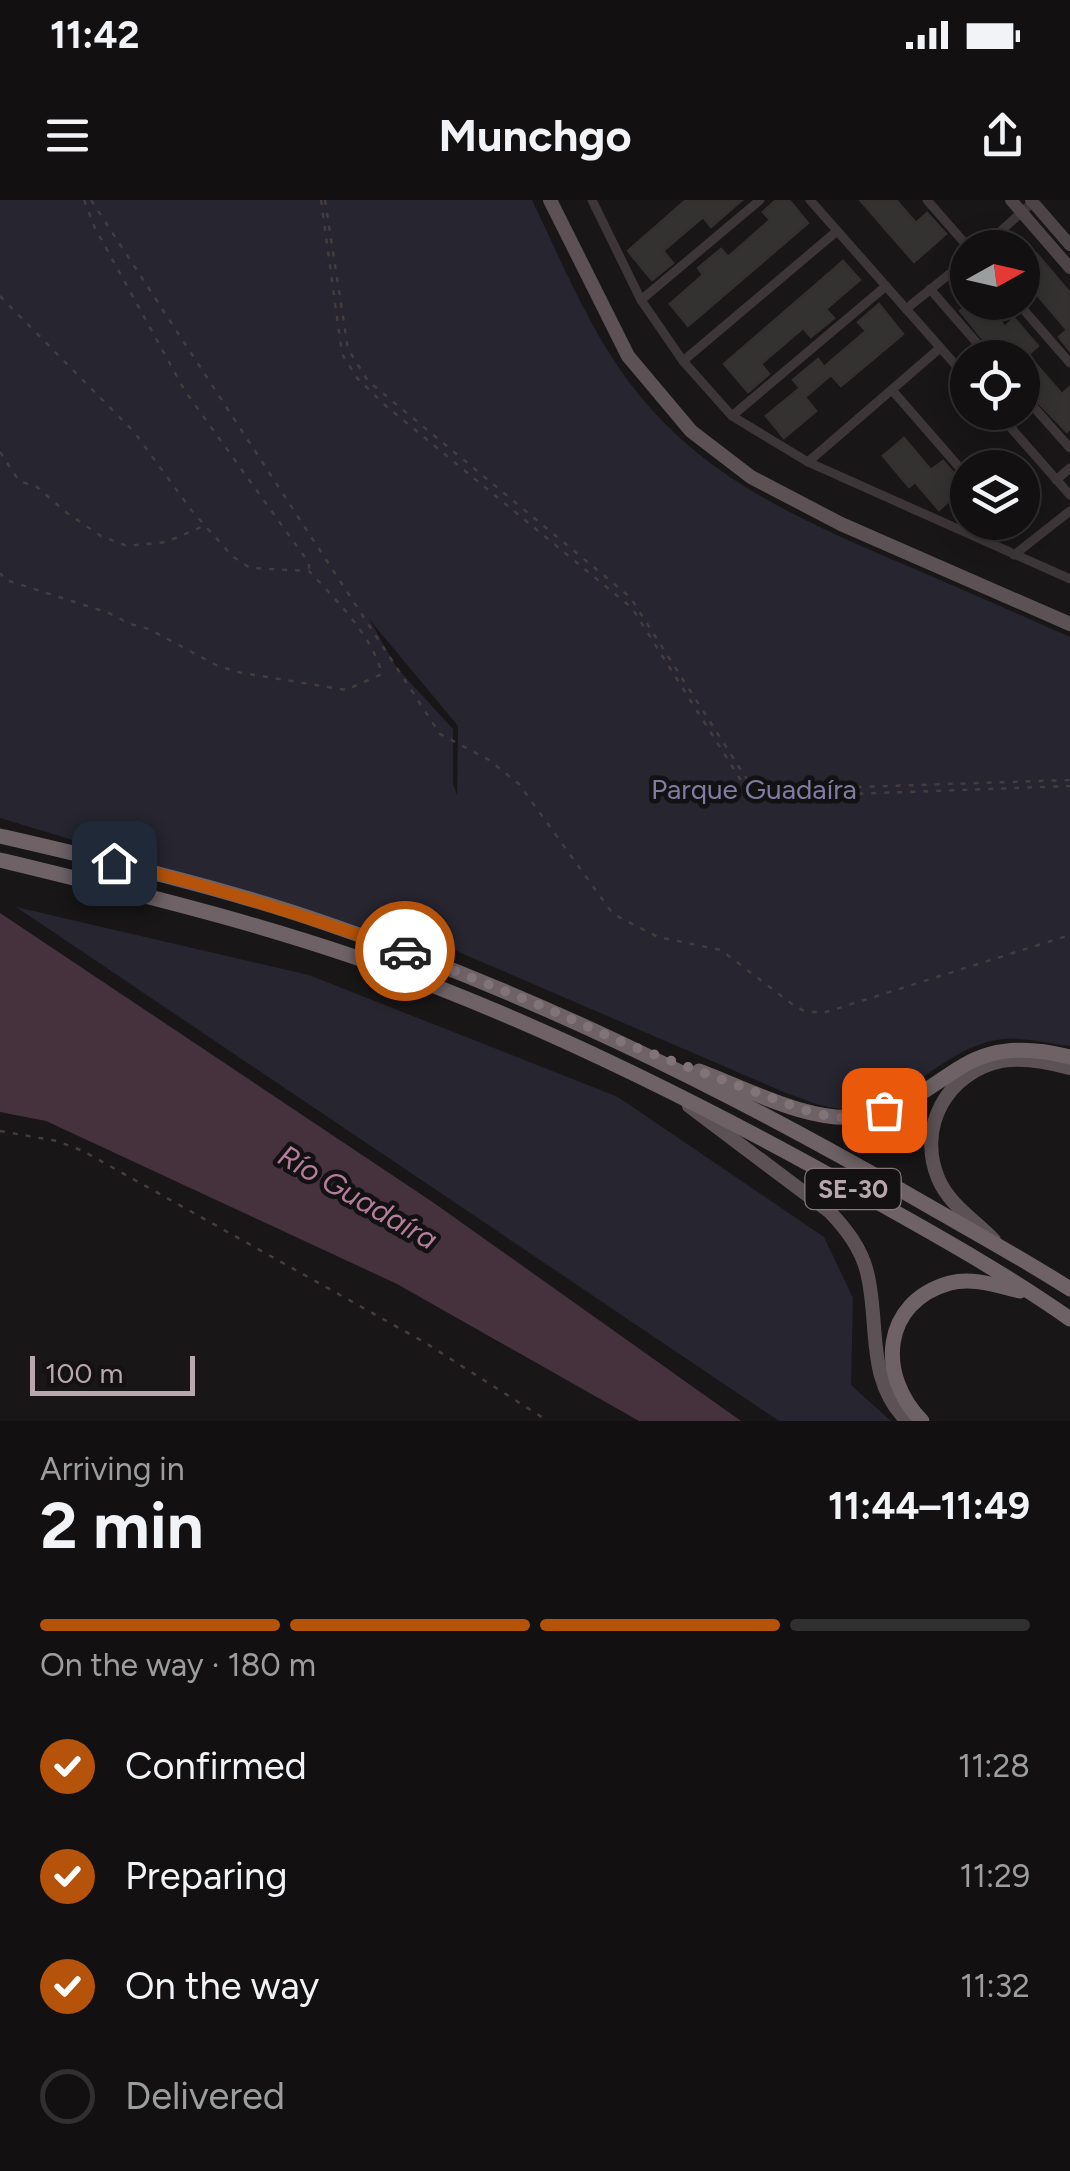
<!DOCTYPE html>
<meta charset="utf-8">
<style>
:root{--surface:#121010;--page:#1f1e1e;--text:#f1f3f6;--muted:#9c9d9f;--line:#313030;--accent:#b45309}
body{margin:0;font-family:Figtree,sans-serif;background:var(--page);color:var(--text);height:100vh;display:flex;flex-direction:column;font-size:38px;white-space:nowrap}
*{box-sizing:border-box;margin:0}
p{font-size:32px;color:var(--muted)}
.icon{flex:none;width:55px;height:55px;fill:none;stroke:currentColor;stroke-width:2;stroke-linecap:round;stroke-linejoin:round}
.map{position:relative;height:1221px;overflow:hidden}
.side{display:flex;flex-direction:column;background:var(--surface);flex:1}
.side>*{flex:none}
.needle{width:65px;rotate:82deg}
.controls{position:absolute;left:950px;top:30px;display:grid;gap:20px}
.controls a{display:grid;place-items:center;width:90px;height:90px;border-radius:50%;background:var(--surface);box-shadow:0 5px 25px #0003,0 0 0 2px var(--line);font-size:50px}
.scale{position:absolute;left:30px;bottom:25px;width:165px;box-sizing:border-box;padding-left:10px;border:5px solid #b8a7ad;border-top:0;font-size:28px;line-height:35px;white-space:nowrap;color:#b8a7ad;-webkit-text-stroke:8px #131111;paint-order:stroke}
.pin{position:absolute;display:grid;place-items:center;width:85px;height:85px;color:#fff;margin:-42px;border-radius:20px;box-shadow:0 5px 15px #0006}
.courier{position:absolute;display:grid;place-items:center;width:100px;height:100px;margin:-50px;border:8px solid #b45309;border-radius:50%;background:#fff;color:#222;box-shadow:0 2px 12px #0007}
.overview em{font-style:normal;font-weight:700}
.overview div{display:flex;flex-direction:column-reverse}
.overview{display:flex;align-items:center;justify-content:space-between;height:170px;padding:0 40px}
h1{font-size:65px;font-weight:700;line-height:75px}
.bar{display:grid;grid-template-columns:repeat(4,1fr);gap:15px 10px;align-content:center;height:120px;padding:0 40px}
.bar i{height:12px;border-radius:8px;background:var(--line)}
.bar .selected{background:var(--accent)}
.bar p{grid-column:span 4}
ol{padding:0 40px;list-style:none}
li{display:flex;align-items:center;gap:30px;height:110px}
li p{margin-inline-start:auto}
li .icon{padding:10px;border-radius:50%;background:var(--accent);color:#fff;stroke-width:4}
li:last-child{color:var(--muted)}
li i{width:55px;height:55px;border:5px solid var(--line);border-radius:50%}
.status{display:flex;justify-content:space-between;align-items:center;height:70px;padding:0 50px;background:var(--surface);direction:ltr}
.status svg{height:28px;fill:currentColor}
header{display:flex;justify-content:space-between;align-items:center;height:130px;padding:0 40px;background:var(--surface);font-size:45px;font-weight:700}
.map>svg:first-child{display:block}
.green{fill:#262530;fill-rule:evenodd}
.water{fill:#46323d}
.building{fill:#343131;stroke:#343030;stroke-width:2.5}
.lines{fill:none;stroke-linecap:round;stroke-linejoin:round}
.path{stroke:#443c3f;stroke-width:2.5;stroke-dasharray:5 8;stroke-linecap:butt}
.street{stroke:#3d3638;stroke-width:9}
.secondary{stroke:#4d4447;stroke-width:12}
.primary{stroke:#5c5255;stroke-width:14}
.highway{stroke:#6e6266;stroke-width:15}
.done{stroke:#807478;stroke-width:10;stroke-dasharray:0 18}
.route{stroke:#b45309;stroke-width:12}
.labels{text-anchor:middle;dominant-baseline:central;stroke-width:9;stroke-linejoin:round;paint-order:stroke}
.shield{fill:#131111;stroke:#867a7e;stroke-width:2.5}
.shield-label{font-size:25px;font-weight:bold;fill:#b8a7ad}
.park-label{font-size:28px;fill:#7f7da4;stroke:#131111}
.water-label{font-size:30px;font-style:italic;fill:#b57d9c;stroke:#131111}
</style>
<div class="status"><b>11:42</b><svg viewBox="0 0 49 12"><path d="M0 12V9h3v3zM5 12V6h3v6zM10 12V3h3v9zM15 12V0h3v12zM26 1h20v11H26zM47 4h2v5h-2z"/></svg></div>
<header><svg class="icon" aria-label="menu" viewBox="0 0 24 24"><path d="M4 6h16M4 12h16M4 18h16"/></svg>Munchgo<svg class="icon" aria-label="share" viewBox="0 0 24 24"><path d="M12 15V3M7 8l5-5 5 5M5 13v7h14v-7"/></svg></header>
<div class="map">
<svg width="1070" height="1221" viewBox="0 0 1070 1221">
<rect width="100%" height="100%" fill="#181616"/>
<g class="green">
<path d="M 0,0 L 532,0 C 558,54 582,112 615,162 C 687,271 789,315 903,364 C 959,388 1014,412 1070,437 L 1070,846 C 1045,843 1017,835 992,841 C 938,853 904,907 846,909 C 827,910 804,899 786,893 L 454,750 L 454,736 L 451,746 L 407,741 L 0,618 ZM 369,419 L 458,526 L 457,595 L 453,584 L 453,529 L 397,468 Z"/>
<path d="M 16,707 L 309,775 L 618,897 L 824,1037 L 853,1098 L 851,1185 L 891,1221 L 779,1221 Z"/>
</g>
<path class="water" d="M 0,713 L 434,1003 L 741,1221 L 639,1221 L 397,1084 L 46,921 L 0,912 Z"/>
<g class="building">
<path d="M 686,0 L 742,0 L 711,27 L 703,17 L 663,51 L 673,63 L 652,80 L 628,51 Z"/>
<path d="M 776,0 L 789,0 L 808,23 L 688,126 L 670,104 L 703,75 L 698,68 L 721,49 L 728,57 L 770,20 L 763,12 Z"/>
<path d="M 860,0 L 896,0 L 916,23 L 927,13 L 946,34 L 914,62 Z"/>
<path d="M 1036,53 L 1070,93 L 1070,151 L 1059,137 L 1067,130 L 1033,90 L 1022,96 L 1022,64 Z"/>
<path d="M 843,61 L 860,80 L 826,109 L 834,118 L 811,137 L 803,128 L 761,164 L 769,174 L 748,192 L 724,164 Z"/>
<path d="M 970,102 L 984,102 L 1005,127 L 1014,118 L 1038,146 L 1028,155 L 1062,194 L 1070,187 L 1070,229 L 1067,232 L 1022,186 L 1022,158 L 998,158 L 960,111 Z"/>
<path d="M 879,104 L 903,134 L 841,186 L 831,175 L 805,197 L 816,211 L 784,238 L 766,216 L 800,188 L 793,180 L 818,159 L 824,167 L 866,131 L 858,122 Z"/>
<path d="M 904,238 L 931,270 L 943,261 L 960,280 L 968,284 L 968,318 L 951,299 L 939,310 L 915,282 L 909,287 L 883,256 Z"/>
<path d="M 1022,294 L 1038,312 L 1007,339 L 993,322 L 1022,322 Z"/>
</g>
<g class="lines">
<g class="path">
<path d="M 84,0 L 95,28 L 185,191 L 309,363 L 309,370"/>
<path d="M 91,0 L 440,534 L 489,560 L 519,584 L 613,714 L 658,737 L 721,750 L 792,804 L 804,811 L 823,813 L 1070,735"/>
<path d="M 321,0 L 342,154 L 357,178 L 386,206 L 632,408 L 749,593 L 769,597 L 1070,586"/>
<path d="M 325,0 L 348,149 L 368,181 L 630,397 L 750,584 L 767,590 L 1070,580"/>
<path d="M 0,96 L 135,233 L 192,311 L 232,356 L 250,368 L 309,371 C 336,400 372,435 382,474 L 346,490 L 237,472 L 216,465 L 149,429 L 130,424 L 109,413 L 6,380 L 0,373"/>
<path d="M 0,252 L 19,281 L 37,287 L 67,313 L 101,336 L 127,346 L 166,342 L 204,326"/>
<path d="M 0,931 L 57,941 L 83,951 L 424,1142 L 548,1221"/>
</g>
<g class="street">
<path d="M 592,0 L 641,100 L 683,161 L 732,216 L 808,262 L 1070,379"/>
<path d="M 810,0 L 968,179"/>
<path d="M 927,0 L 969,48"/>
<path d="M 982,48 L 1033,2"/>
<path d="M 930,89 L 990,158"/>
<path d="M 641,100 L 760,0"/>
<path d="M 1017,102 L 1070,163"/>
<path d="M 906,109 L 968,59"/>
<path d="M 683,161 L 837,31"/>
<path d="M 892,190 L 966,275"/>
<path d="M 1022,194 L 1070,248"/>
<path d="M 997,212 L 1070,295"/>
<path d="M 732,216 L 886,86"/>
<path d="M 808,262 L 940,148"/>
<path d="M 1056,280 L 1070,268"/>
<path d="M 1014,355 L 1070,311"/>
</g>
<g class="secondary">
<path d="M 1011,0 L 1070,68"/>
<path d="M 1031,0 L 1070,45"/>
</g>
<g class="primary">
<path d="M 550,0 L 628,156 L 691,231 L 751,277 L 841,324 L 1070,424"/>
<path d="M 689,906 L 830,1012 C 846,1029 861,1048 867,1072 C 880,1124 865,1179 907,1221"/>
<path d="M 994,1040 C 975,1020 949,1005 938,978 C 917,927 947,872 1002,861 C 1024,857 1048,862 1070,868"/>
</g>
<g class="highway">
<path d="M 0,636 C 108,661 217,686 322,722 C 527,791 719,886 906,993 C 961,1025 1017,1055 1070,1089"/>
<path d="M 0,660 C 149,696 299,732 442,789 C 589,847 732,920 870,998 C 938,1036 1006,1074 1070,1119"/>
<path d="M 699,871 C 745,888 813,925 862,916 C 953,900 954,828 1070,857"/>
<path d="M 922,1221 C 877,1176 881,1102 950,1083 C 973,1077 998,1086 1020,1091"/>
</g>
</g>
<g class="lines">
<path class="done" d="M 405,751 L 542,806 L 626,844 L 804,910 L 836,918 L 860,916 L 884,910"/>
<path class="route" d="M 114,663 C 213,686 309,717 405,751"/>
</g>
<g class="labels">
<rect class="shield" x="805.5" y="969" width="95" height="40" rx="8"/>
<g class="shield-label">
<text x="853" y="989">SE-30</text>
</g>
<g class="park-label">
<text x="754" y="589">Parque Guadaíra</text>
</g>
<g class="water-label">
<text transform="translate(358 997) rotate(30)">Río Guadaíra</text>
</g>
</g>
</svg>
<div class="controls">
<a><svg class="needle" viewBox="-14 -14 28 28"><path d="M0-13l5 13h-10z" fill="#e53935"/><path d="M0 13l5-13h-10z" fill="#9c9d9f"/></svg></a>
<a><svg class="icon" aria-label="locate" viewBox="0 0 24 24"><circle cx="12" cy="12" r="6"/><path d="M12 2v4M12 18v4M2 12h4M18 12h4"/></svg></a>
<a><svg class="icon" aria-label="layers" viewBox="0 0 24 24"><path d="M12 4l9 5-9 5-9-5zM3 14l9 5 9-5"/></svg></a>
</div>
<div class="scale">100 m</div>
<div class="pin" style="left:884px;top:910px;background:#ea580c"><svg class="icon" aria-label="bag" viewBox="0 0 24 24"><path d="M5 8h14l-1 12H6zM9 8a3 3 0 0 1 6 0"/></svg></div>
<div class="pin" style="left:114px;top:663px;background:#1f2937"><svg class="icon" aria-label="home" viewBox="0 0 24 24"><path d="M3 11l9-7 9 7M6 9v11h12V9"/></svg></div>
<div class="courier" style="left:405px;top:751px"><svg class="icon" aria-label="car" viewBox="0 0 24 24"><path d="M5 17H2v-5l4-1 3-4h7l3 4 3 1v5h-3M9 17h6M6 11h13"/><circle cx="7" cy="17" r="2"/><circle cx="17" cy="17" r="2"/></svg></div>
</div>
<section class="side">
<div class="overview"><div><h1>2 min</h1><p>Arriving in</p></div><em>11:44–11:49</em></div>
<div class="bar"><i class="selected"></i><i class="selected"></i><i class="selected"></i><i></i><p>On the way · 180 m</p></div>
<ol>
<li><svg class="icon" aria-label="check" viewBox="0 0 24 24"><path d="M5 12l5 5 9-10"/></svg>Confirmed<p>11:28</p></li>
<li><svg class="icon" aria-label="check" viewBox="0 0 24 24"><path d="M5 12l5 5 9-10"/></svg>Preparing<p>11:29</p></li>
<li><svg class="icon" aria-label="check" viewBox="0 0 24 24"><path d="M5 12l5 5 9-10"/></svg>On the way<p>11:32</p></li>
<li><i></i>Delivered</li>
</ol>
</section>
